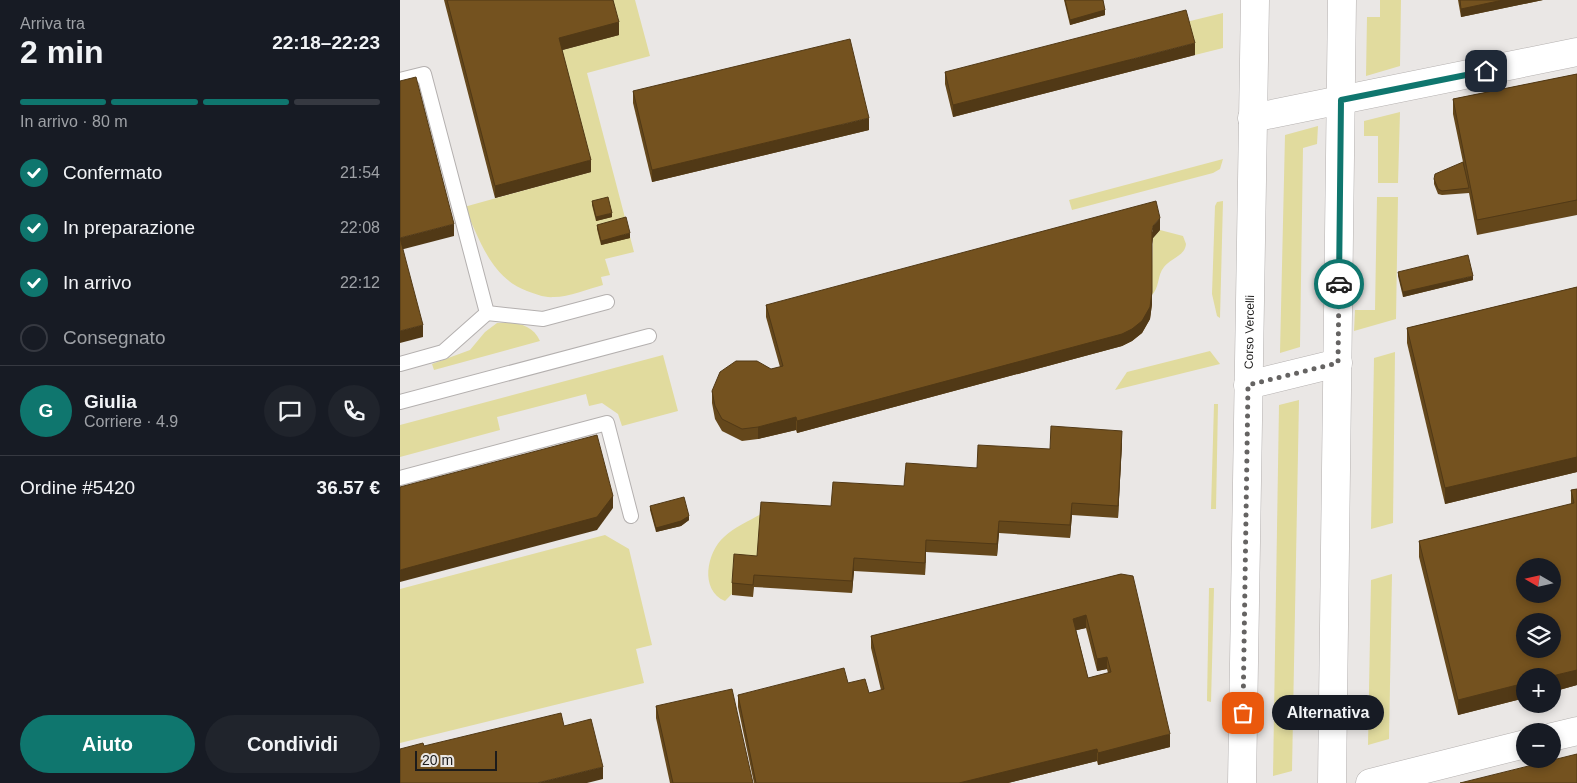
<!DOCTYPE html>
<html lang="it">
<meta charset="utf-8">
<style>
:root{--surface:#171b24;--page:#20242c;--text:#f1f3f6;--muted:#9ea1a6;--line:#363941;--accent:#0f766e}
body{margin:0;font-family:Arial,sans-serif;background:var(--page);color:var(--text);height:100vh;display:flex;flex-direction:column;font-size:19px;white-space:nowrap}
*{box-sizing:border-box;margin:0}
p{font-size:16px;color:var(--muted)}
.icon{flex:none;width:28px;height:28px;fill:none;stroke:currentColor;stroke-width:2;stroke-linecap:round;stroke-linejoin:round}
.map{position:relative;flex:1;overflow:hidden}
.sheet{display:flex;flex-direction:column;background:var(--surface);width:400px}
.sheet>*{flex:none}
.needle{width:32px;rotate:279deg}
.controls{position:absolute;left:1116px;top:558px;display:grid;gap:10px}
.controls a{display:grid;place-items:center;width:45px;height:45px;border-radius:50%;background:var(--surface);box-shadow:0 2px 8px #0003;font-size:25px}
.scale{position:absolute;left:15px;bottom:12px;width:82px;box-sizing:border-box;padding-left:5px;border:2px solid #1d1c1b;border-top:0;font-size:14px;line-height:18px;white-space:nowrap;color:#1d1c1b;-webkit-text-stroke:4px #eae7e5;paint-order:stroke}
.pin{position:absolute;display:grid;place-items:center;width:42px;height:42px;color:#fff;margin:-21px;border-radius:10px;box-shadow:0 2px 8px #0006}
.courier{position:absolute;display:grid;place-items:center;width:50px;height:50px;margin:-25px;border:4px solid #0f766e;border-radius:50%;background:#fff;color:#222;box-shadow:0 1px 6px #0007}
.bubble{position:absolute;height:35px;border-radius:18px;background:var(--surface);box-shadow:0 2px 8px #0003;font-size:16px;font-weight:700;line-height:35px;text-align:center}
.head em{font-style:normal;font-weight:700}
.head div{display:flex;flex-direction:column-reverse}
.head{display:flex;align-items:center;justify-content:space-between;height:85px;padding:0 20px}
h1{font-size:32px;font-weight:700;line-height:38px}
.bar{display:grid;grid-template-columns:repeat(4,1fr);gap:8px 5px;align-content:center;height:60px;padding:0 20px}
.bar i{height:6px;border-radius:4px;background:var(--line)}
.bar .active{background:var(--accent)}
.bar p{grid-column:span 4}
.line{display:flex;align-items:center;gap:12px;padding:0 20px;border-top:1px solid var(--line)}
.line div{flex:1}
.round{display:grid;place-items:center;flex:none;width:52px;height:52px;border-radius:26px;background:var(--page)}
ol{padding:0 20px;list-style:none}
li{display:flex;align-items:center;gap:15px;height:55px}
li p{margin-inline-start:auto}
li .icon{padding:5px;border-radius:50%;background:var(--accent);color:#fff;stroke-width:4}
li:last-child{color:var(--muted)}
li i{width:28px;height:28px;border:2px solid var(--line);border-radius:50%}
.primary-button{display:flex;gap:10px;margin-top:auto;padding:10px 20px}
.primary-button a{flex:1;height:58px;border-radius:30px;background:var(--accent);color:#fff;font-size:20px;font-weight:700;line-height:58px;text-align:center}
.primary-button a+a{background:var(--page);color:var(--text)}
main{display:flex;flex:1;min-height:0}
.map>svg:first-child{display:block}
.green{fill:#e1db9e}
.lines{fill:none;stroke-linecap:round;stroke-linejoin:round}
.lane-casing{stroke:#b4b0af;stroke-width:16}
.street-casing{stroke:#b4b0af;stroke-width:29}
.primary-casing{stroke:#b4b0af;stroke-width:29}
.lane{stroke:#fff;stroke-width:14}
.street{stroke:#fff;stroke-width:28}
.primary{stroke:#fff;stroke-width:28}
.wall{fill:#64471b;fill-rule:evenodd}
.shaded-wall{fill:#513916}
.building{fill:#74521f;stroke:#513916;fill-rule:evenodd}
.done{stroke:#656362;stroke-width:5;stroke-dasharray:0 9}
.route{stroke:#0f766e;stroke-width:6}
.labels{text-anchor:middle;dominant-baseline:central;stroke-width:5;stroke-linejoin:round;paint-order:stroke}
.street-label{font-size:12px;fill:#1d1c1b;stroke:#eae7e5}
</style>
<main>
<section class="sheet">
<div class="head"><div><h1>2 min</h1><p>Arriva tra</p></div><em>22:18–22:23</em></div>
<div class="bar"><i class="active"></i><i class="active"></i><i class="active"></i><i></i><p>In arrivo · 80 m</p></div>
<ol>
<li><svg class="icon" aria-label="check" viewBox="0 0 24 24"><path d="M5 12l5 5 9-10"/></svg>Confermato<p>21:54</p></li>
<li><svg class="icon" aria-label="check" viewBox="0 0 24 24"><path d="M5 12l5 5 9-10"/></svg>In preparazione<p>22:08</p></li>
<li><svg class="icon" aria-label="check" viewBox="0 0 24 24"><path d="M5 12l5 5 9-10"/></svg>In arrivo<p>22:12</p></li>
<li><i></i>Consegnato</li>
</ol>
<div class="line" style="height:90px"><b class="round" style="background:var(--accent);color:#fff">G</b><div><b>Giulia</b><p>Corriere · 4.9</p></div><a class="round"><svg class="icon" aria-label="chat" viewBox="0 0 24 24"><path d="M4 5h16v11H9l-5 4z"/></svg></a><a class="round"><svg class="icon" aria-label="phone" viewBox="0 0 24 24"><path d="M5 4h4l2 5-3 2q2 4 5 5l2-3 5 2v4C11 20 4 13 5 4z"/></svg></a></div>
<div class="line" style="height:65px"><div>Ordine #5420</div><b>36.57 €</b></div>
<div class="primary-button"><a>Aiuto</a><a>Condividi</a></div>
</section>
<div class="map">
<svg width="1177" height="783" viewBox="0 0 1177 783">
<rect width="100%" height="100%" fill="#eae7e5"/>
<g class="green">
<path d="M 209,0 L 235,0 L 250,56 L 187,73 L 234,252 L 205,259 L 210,275 L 201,277 L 203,285 C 188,289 169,297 154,297 C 145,298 135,294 127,291 C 90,277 80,239 64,207 L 191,172 L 159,51 L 218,35 Z"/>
<path d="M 980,0 L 1001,0 L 1000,66 L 966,76 L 967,17 L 980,17 Z"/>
<path d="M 823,13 L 823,48 L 795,55 L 786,22 Z"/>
<path d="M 1000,112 L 998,183 L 978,183 L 978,136 L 964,136 L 964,121 Z"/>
<path d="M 918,126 L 917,144 L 903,148 L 900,347 L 880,353 L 885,135 Z"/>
<path d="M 823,159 L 820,169 L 813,173 L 672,210 L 669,200 Z"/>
<path d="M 977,197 L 998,197 L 996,319 L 954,331 L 955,310 L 975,310 Z"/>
<path d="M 823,201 L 820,318 L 817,316 L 812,294 L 815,206 L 817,202 Z"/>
<path d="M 760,230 L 783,236 L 786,244 C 785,256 771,258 764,267 C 757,275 760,288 751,296 L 753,238 Z"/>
<path d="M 97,323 C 114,321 133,324 140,341 L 34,370 L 32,364 L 70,350 L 85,332 Z"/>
<path d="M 810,351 L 820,364 L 715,390 L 727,372 Z"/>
<path d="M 995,352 L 993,523 L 971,529 L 974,358 Z"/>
<path d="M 263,355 L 278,411 L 222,426 L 218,414 L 202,403 L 189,406 L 186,394 L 97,417 L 100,430 L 0,457 L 0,425 Z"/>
<path d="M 899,400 L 892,771 L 873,776 L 879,405 Z"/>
<path d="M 814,404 L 818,404 L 816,509 L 811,509 Z"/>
<path d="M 361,514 L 357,568 L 325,601 C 299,590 307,552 324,537 C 334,527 349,521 361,514 Z"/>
<path d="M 205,535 L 229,549 L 252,645 L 236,649 L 244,683 L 0,743 L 0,589 Z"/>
<path d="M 992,574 L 989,739 L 968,745 L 971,580 Z"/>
<path d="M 809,588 L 814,588 L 811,702 L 807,701 Z"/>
</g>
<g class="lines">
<g class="lane-casing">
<g id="lane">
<path d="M 0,80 L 24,74 L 87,313 L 43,352 L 0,364"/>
<path d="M 87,313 L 143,319 L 207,302"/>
<path d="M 0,402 L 249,336"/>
<path d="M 0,478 L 207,423 L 231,516"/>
</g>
</g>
<g class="street-casing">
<g id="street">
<path d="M 852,118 L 1177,52"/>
<path d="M 848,385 L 938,363"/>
<path d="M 1152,737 L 1177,731"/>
<path d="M 932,783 L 942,0"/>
<path d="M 970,783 L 1125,744"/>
</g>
</g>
<g class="primary-casing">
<g id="primary">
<path id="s1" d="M 842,783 L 855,0"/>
</g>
</g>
<use href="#lane" class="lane"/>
<use href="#street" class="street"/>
<use href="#primary" class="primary"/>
</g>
<g class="wall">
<path d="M 44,0 L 213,0 L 219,35 L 162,50 L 191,172 L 95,198 Z"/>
<path d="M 664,0 L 703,0 L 705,15 L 670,25 Z"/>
<path d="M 1058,0 L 1143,0 L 1061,17 Z"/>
<path d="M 795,55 L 553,117 L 545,84 L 545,72 Z"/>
<path d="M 1177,74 L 1177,215 L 1077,235 L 1069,193 L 1042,195 L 1038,194 L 1034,184 L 1034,179 L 1063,162 L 1053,114 L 1053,99 Z"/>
<path d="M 233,91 L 469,130 L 252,182 L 233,103 Z"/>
<path d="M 192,201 L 212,217 L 196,221 L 192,205 Z"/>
<path d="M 197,225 L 230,238 L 201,245 L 197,229 Z"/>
<path d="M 760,230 L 753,238 L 752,244 L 752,304 L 750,319 L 742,333 L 732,341 L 722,346 L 397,433 L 396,430 L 358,439 L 342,441 L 322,431 L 315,419 L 312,403 L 312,391 L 371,369 L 380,367 L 366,317 L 366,305 Z"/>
<path d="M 998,272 L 1073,280 L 1003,297 L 998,276 Z"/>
<path d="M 1177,287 L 1177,472 L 1045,504 L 1007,343 L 1007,328 Z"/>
<path d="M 722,443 L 718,518 L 672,515 L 670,538 L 599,533 L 597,556 L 526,552 L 525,575 L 454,571 L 452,593 L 354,587 L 353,597 L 332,595 L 332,583 L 357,556 L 431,506 L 504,486 L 650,449 Z"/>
<path d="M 1177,489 L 1177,685 L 1152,692 L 1125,676 L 1125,698 L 1058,715 L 1019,557 L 1019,541 L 1171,504 L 1171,490 Z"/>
<path d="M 250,506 L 289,520 L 281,526 L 256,532 L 250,510 Z"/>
<path d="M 721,574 L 770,747 L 698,765 L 697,761 L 608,783 L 354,783 L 338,707 L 338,695 L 448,683 L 469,693 L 481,690 L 471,648 L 471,636 ZM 686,628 L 697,671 L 707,669 L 708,673 L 688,678 L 676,630 Z"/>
<path d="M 256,706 L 353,783 L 270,783 L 256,718 Z"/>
</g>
<g class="shaded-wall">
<path d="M 1103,0 L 1143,0 L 1061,17 L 1061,9 Z"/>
<path d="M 705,10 L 705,15 L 670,25 L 670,20 Z"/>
<path d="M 219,22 L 219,35 L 159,51 L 159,38 Z"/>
<path d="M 795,43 L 795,55 L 553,117 L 553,105 Z"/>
<path d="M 469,118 L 469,130 L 252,182 L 252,170 Z"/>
<path d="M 191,160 L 191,172 L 95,198 L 95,186 Z"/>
<path d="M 212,213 L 212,217 L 196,221 L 196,217 Z"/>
<path d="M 760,218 L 760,230 L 753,238 L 752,244 L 753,226 Z"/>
<path d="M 54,224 L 54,236 L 0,250 L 0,238 Z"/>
<path d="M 230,233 L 230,238 L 201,245 L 201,241 Z"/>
<path d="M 1073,276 L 1073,280 L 1003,297 L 1003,292 Z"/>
<path d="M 752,292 L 752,304 L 750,319 L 742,333 L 732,341 L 722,346 L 397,433 L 397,421 Z"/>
<path d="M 23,325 L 23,337 L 0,343 L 0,331 Z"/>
<path d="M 396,417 L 396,430 L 358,439 L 358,427 Z"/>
<path d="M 722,431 L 722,443 L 718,518 L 718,506 Z"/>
<path d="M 1177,457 L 1177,472 L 1045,504 L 1045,488 Z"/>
<path d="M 213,496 L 213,508 L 197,530 L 0,582 L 0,570 Z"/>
<path d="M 672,503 L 672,515 L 670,538 L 670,525 Z"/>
<path d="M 289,516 L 289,520 L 281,526 L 256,532 L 256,528 Z"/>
<path d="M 599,521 L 599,533 L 597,556 L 597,544 Z"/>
<path d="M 526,540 L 526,552 L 525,575 L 525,563 Z"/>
<path d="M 454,558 L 454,571 L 452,593 L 452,581 Z"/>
<path d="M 686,615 L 686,628 L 673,631 L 673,619 Z"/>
<path d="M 707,657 L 707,669 L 697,671 L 697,659 Z"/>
<path d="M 1177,670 L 1177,685 L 1152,692 L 1152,676 Z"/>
<path d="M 1125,683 L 1125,698 L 1058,715 L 1058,700 Z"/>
<path d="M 770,734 L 770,747 L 698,765 L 698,753 Z"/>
<path d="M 697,749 L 697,761 L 608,783 L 559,783 Z"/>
<path d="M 203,767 L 203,779 L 187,783 L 137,783 Z"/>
</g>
<g class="building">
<path d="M 47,0 L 213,0 L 219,22 L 159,38 L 191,160 L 95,186 Z"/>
<path d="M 665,0 L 703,0 L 705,10 L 670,20 Z"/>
<path d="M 1060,0 L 1103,0 L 1061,9 Z"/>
<path d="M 786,10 L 795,43 L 553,105 L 545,72 Z"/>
<path d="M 450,39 L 469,118 L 252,170 L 233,91 Z"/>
<path d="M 1177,74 L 1177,200 L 1077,220 L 1053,99 Z"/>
<path d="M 16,77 L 54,224 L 0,238 L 0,81 Z"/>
<path d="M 1063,162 L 1069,188 L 1042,191 L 1038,189 L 1034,179 L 1035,174 Z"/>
<path d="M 208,197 L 212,213 L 196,217 L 192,201 Z"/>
<path d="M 756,201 L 760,218 L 753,226 L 752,232 L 752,292 L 750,307 L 742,321 L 732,329 L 722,334 L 397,421 L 396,417 L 358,427 L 342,429 L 322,419 L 315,406 L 312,391 L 320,372 L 336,361 L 357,361 L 371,369 L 383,366 L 366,305 Z"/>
<path d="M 226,217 L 230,233 L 201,241 L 197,225 Z"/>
<path d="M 0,238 L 23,325 L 0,331 Z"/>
<path d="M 1068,255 L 1073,276 L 1003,292 L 998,272 Z"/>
<path d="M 1177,287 L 1177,457 L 1045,488 L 1007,328 Z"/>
<path d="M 651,426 L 722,431 L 718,506 L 672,503 L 670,525 L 599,521 L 597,544 L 526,540 L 525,563 L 454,558 L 452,581 L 354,575 L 353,585 L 332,583 L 334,554 L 357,556 L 361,502 L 431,506 L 433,482 L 504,486 L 506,463 L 577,468 L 578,445 L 650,449 Z"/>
<path d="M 197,435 L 213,496 L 197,517 L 0,570 L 0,487 Z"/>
<path d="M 1177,489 L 1177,670 L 1152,676 L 1125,676 L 1125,683 L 1058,700 L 1019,541 L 1174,503 L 1171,490 ZM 1125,566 L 1152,566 L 1152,594 L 1125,594 ZM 1125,621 L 1152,621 L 1152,649 L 1125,649 Z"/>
<path d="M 284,497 L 289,516 L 281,521 L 256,528 L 250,506 Z"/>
<path d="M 721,574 L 733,576 L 770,734 L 698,753 L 697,749 L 559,783 L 356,783 L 338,695 L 444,668 L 448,683 L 465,679 L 469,693 L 484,689 L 471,636 ZM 686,615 L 697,659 L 707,657 L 711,672 L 688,678 L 673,619 Z"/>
<path d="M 332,689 L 353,783 L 273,783 L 256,706 Z"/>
<path d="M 161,713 L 164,726 L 191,719 L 203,767 L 137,783 L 0,783 L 0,749 L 23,743 L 24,746 Z"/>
<path d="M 1177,754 L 1177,783 L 1060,783 Z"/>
</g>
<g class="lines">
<path class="done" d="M 843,713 L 848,385 L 938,363 L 939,284"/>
<path class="route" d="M 939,284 L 941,100 L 1086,71"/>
</g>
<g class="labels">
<g class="street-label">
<text stroke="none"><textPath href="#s1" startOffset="451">Corso Vercelli</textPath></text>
</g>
</g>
</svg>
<div class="controls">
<a><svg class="needle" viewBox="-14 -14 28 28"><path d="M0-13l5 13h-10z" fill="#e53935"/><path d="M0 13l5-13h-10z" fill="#9ea1a6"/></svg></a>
<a><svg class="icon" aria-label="layers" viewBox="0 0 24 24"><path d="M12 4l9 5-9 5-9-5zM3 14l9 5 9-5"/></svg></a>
<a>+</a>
<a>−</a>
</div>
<div class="scale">20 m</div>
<div class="pin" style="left:843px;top:713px;background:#ea580c"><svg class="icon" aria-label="bag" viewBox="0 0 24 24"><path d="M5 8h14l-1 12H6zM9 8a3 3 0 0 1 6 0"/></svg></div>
<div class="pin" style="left:1086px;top:71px;background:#1f2937"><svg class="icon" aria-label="home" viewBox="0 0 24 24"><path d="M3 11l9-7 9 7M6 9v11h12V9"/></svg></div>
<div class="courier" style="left:939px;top:284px"><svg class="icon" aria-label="car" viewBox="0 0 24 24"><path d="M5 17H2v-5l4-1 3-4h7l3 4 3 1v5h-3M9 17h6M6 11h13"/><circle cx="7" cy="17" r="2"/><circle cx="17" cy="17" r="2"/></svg></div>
<div class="bubble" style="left:872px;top:695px;width:112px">Alternativa</div>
</div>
</main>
